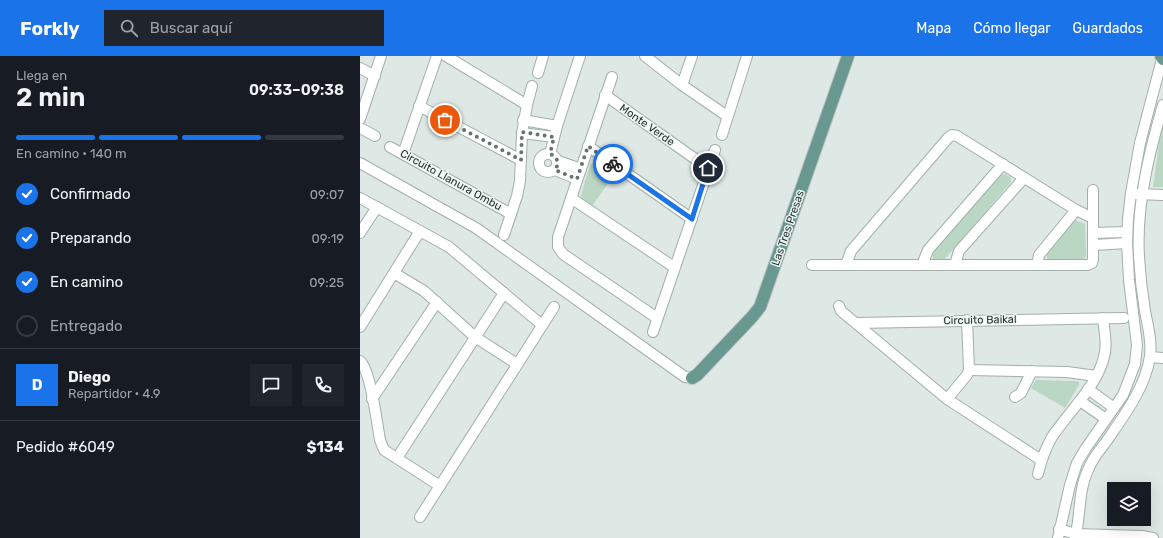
<!DOCTYPE html>
<html lang="es">
<meta charset="utf-8">
<style>
:root{--surface:#171b24;--page:#20242c;--text:#f1f3f6;--muted:#9ea1a6;--line:#363941;--accent:#1a73e8}
body{margin:0;font-family:Rubik,sans-serif;background:var(--page);color:var(--text);height:100vh;display:flex;flex-direction:column;font-size:15px;white-space:nowrap}
*{box-sizing:border-box;margin:0}
p{font-size:13px;color:var(--muted)}
.icon{flex:none;width:22px;height:22px;fill:none;stroke:currentColor;stroke-width:2;stroke-linecap:round;stroke-linejoin:round}
.map{position:relative;flex:1;overflow:hidden}
.details{display:flex;flex-direction:column;background:var(--surface);width:360px}
.details>*{flex:none}
.controls{position:absolute;left:747px;top:426px;display:grid;gap:8px}
.controls a{display:grid;place-items:center;width:44px;height:44px;border-radius:0px;background:var(--surface);box-shadow:0 4px 16px #0002;font-size:20px}
.pin{position:absolute;display:grid;place-items:center;width:34px;height:34px;color:#fff;margin:-17px;border:2px solid #fff;border-radius:50%;box-shadow:0 1px 4px #0007}
.courier{position:absolute;display:grid;place-items:center;width:40px;height:40px;margin:-20px;border:3px solid #1a73e8;border-radius:50%;background:#fff;color:#222;box-shadow:0 1px 5px #0007}
.overview em{font-style:normal;font-weight:600}
.overview div{display:flex;flex-direction:column-reverse}
.overview{display:flex;align-items:center;justify-content:space-between;height:68px;padding:0 16px}
h1{font-size:26px;font-weight:600;line-height:30px}
.bar{display:grid;grid-template-columns:repeat(4,1fr);gap:6px 4px;align-content:center;height:48px;padding:0 16px}
.bar i{height:5px;border-radius:3px;background:var(--line)}
.bar .active{background:var(--accent)}
.bar p{grid-column:span 4}
.line{display:flex;align-items:center;gap:10px;padding:0 16px;border-top:1px solid var(--line)}
.line div{flex:1}
.round{display:grid;place-items:center;flex:none;width:42px;height:42px;border-radius:0px;background:var(--page)}
ol{padding:0 16px;list-style:none}
li{display:flex;align-items:center;gap:12px;height:44px}
li p{margin-inline-start:auto}
li .icon{padding:4px;border-radius:50%;background:var(--accent);color:#fff;stroke-width:4}
li:last-child{color:var(--muted)}
li i{width:22px;height:22px;border:2px solid var(--line);border-radius:50%}
header{display:flex;align-items:center;gap:24px;box-sizing:border-box;height:56px;padding:0 20px;background:var(--accent);color:#fff}
header strong{font-size:19px}
nav{display:flex;gap:22px;margin-inline-start:auto;font-size:14px}
.search{width:280px;height:36px;background:var(--page);display:flex;align-items:center;gap:10px;box-sizing:border-box;padding:0 14px;border-radius:0px;color:var(--muted);font-size:15px}
main{display:flex;flex:1;min-height:0}
.map>svg:first-child{display:block}
.green{fill:#bad7c3}
.lines{fill:none;stroke-linecap:round;stroke-linejoin:round}
.minor-casing{stroke:#a2afab;stroke-width:12}
.major-casing{stroke:#bdc2c1;stroke-width:14}
.minor{stroke:#fff;stroke-width:10}
.major{stroke:#68988f;stroke-width:12}
.done{stroke:#647470;stroke-width:4;stroke-dasharray:0 7.2}
.route{stroke:#1a73e8;stroke-width:5}
.labels{text-anchor:middle;dominant-baseline:central;stroke-width:3;stroke-linejoin:round;paint-order:stroke}
.street-label{font-size:11px;fill:#223531;stroke:#eef5f2}
</style>
<header>
<strong>Forkly</strong>
<div class="search"><svg class="icon" aria-label="search" viewBox="0 0 24 24"><circle cx="10" cy="10" r="6"/><path d="M15 15l6 6"/></svg>Buscar aquí</div>
<nav><a>Mapa</a><a>Cómo llegar</a><a>Guardados</a></nav>
</header>
<main>
<section class="details">
<div class="overview"><div><h1>2 min</h1><p>Llega en</p></div><em>09:33–09:38</em></div>
<div class="bar"><i class="active"></i><i class="active"></i><i class="active"></i><i></i><p>En camino · 140 m</p></div>
<ol>
<li><svg class="icon" aria-label="check" viewBox="0 0 24 24"><path d="M5 12l5 5 9-10"/></svg>Confirmado<p>09:07</p></li>
<li><svg class="icon" aria-label="check" viewBox="0 0 24 24"><path d="M5 12l5 5 9-10"/></svg>Preparando<p>09:19</p></li>
<li><svg class="icon" aria-label="check" viewBox="0 0 24 24"><path d="M5 12l5 5 9-10"/></svg>En camino<p>09:25</p></li>
<li><i></i>Entregado</li>
</ol>
<div class="line" style="height:72px"><b class="round" style="background:var(--accent);color:#fff">D</b><div><b>Diego</b><p>Repartidor · 4.9</p></div><a class="round"><svg class="icon" aria-label="chat" viewBox="0 0 24 24"><path d="M4 5h16v11H9l-5 4z"/></svg></a><a class="round"><svg class="icon" aria-label="phone" viewBox="0 0 24 24"><path d="M5 4h4l2 5-3 2q2 4 5 5l2-3 5 2v4C11 20 4 13 5 4z"/></svg></a></div>
<div class="line" style="height:52px"><div>Pedido #6049</div><b>$134</b></div>
</section>
<div class="map">
<svg width="803" height="482" viewBox="0 0 803 482">
<rect width="100%" height="100%" fill="#dee8e4"/>
<g class="green">
<path d="M 803,65 L 803,131 L 793,131 L 801,73 Z"/>
<path d="M 233,107 L 253,120 L 232,150 L 222,143 L 221,139 L 230,109 Z"/>
<path d="M 645,118 L 651,122 L 651,126 L 583,205 L 573,203 L 572,197 L 641,119 Z"/>
<path d="M 715,164 L 725,168 L 726,200 L 723,204 L 707,203 L 688,204 L 686,197 Z"/>
<path d="M 676,324 L 716,325 L 719,326 L 719,329 L 705,352 L 671,332 Z"/>
</g>
<g class="lines">
<g class="minor-casing">
<g id="minor">
<path d="M 86,0 L 167,49"/>
<path d="M 285,0 L 322,29 L 367,60"/>
<path d="M 0,12 L 15,20"/>
<path d="M 178,17 L 183,0"/>
<path d="M 252,21 L 198,181 L 198,191 L 203,198 L 297,262"/>
<path d="M 322,29 L 332,0"/>
<path d="M 245,39 L 348,112"/>
<path d="M 59,50 L 161,104"/>
<path d="M 0,63 L 21,0"/>
<path d="M 163,64 L 197,70"/>
<path d="M 0,72 L 15,80"/>
<path d="M 162,77 L 194,81"/>
<path d="M 362,79 L 387,0"/>
<path d="M 228,90 L 332,163"/>
<path d="M 30,91 L 151,158"/>
<circle cx="188" cy="107" r="9"/>
<path d="M 43,98 L 77,0"/>
<path d="M 190,98 L 197,70 L 220,0"/>
<path d="M 198,105 L 221,113"/>
<path d="M 0,107 L 116,172 L 325,321 L 332,322"/>
<path d="M 195,114 L 217,123"/>
<path d="M 777,138 L 803,139"/>
<path d="M 0,142 L 89,191 L 182,269"/>
<path d="M 211,142 L 314,211"/>
<path d="M 0,177 L 17,151"/>
<path d="M 733,177 L 767,176"/>
<path d="M 144,179 L 157,140 L 160,125 L 162,77 L 167,49 L 172,30"/>
<path d="M 734,189 L 767,187"/>
<path d="M 452,209 L 728,209 L 732,207 L 733,203 L 733,134"/>
<path d="M 486,209 L 491,195 L 588,82 L 592,79 L 597,80 L 716,154 L 733,162"/>
<path d="M 562,209 L 568,194 L 643,108"/>
<path d="M 595,209 L 599,195 L 664,122"/>
<path d="M 677,209 L 679,199 L 716,154"/>
<path d="M 34,217 L 64,235 L 115,281 L 157,308"/>
<path d="M 479,250 L 481,255 L 587,343 L 681,404"/>
<path d="M 497,267 L 764,262"/>
<path d="M 0,271 L 60,175"/>
<path d="M 293,276 L 355,94"/>
<path d="M 790,301 L 803,302"/>
<path d="M 0,305 C 11,315 17,368 20,384 L 24,394 L 80,430"/>
<path d="M 609,314 L 707,316 L 736,320"/>
<path d="M 728,333 L 754,352"/>
<path d="M 655,341 L 661,337 L 672,315"/>
<path d="M 12,343 L 77,246"/>
<path d="M 587,343 L 607,319 L 609,314 L 607,264"/>
<path d="M 720,345 L 746,363"/>
<path d="M 37,402 L 144,237"/>
<path d="M 678,418 C 681,405 685,393 692,381 C 709,355 740,328 745,296 C 747,285 744,273 743,262"/>
<path d="M 60,461 L 194,251"/>
<path d="M 699,473 L 716,478 L 782,480 L 793,482"/>
<path d="M 698,482 L 710,429 L 717,407 L 726,392 L 763,339 L 775,308 L 777,289 L 769,224 L 767,187 L 768,163 L 771,137 L 780,87 L 802,3"/>
<path d="M 715,482 C 721,459 718,435 728,414 C 732,403 739,395 746,386 C 763,361 786,331 790,300 C 792,286 788,270 785,255 C 782,237 780,219 779,201 C 776,150 789,97 803,49"/>
</g>
</g>
<g class="major-casing">
<g id="major">
<path d="M 801,0 L 803,3"/>
<path d="M 332,322 L 337,319 L 392,261 L 400,251 L 488,0"/>
</g>
</g>
<use href="#minor" class="minor"/>
<use href="#major" class="major"/>
</g>
<g class="lines">
<path class="done" d="M 85,64 L 161,104 L 162,76 L 194,81 L 190,98 C 197,100 200,107 195,114 L 217,123 L 228,90 L 253,108"/>
<path class="route" d="M 253,108 L 332,163 L 348,112"/>
</g>
<g class="labels">
<g class="street-label">
<text transform="translate(287 69) rotate(35)">Monte Verde</text>
<text transform="translate(91 124) rotate(29)">Circuito Llanura Ombu</text>
<text transform="translate(428 172) rotate(-71)">Las Tres Presas</text>
<text transform="translate(620 264) rotate(-1)">Circuito Baikal</text>
</g>
</g>
</svg>
<div class="controls">
<a><svg class="icon" aria-label="layers" viewBox="0 0 24 24"><path d="M12 4l9 5-9 5-9-5zM3 14l9 5 9-5"/></svg></a>
</div>
<div class="pin" style="left:85px;top:64px;background:#ea580c"><svg class="icon" aria-label="bag" viewBox="0 0 24 24"><path d="M5 8h14l-1 12H6zM9 8a3 3 0 0 1 6 0"/></svg></div>
<div class="pin" style="left:348px;top:112px;background:#1f2937"><svg class="icon" aria-label="home" viewBox="0 0 24 24"><path d="M3 11l9-7 9 7M6 9v11h12V9"/></svg></div>
<div class="courier" style="left:253px;top:108px"><svg class="icon" aria-label="bike" viewBox="0 0 24 24"><circle cx="6" cy="16" r="4"/><circle cx="18" cy="16" r="4"/><path d="M6 16l4-8h5l3 8M10 8l3 8H6M13 5h3"/></svg></div>
</div>
</main>
